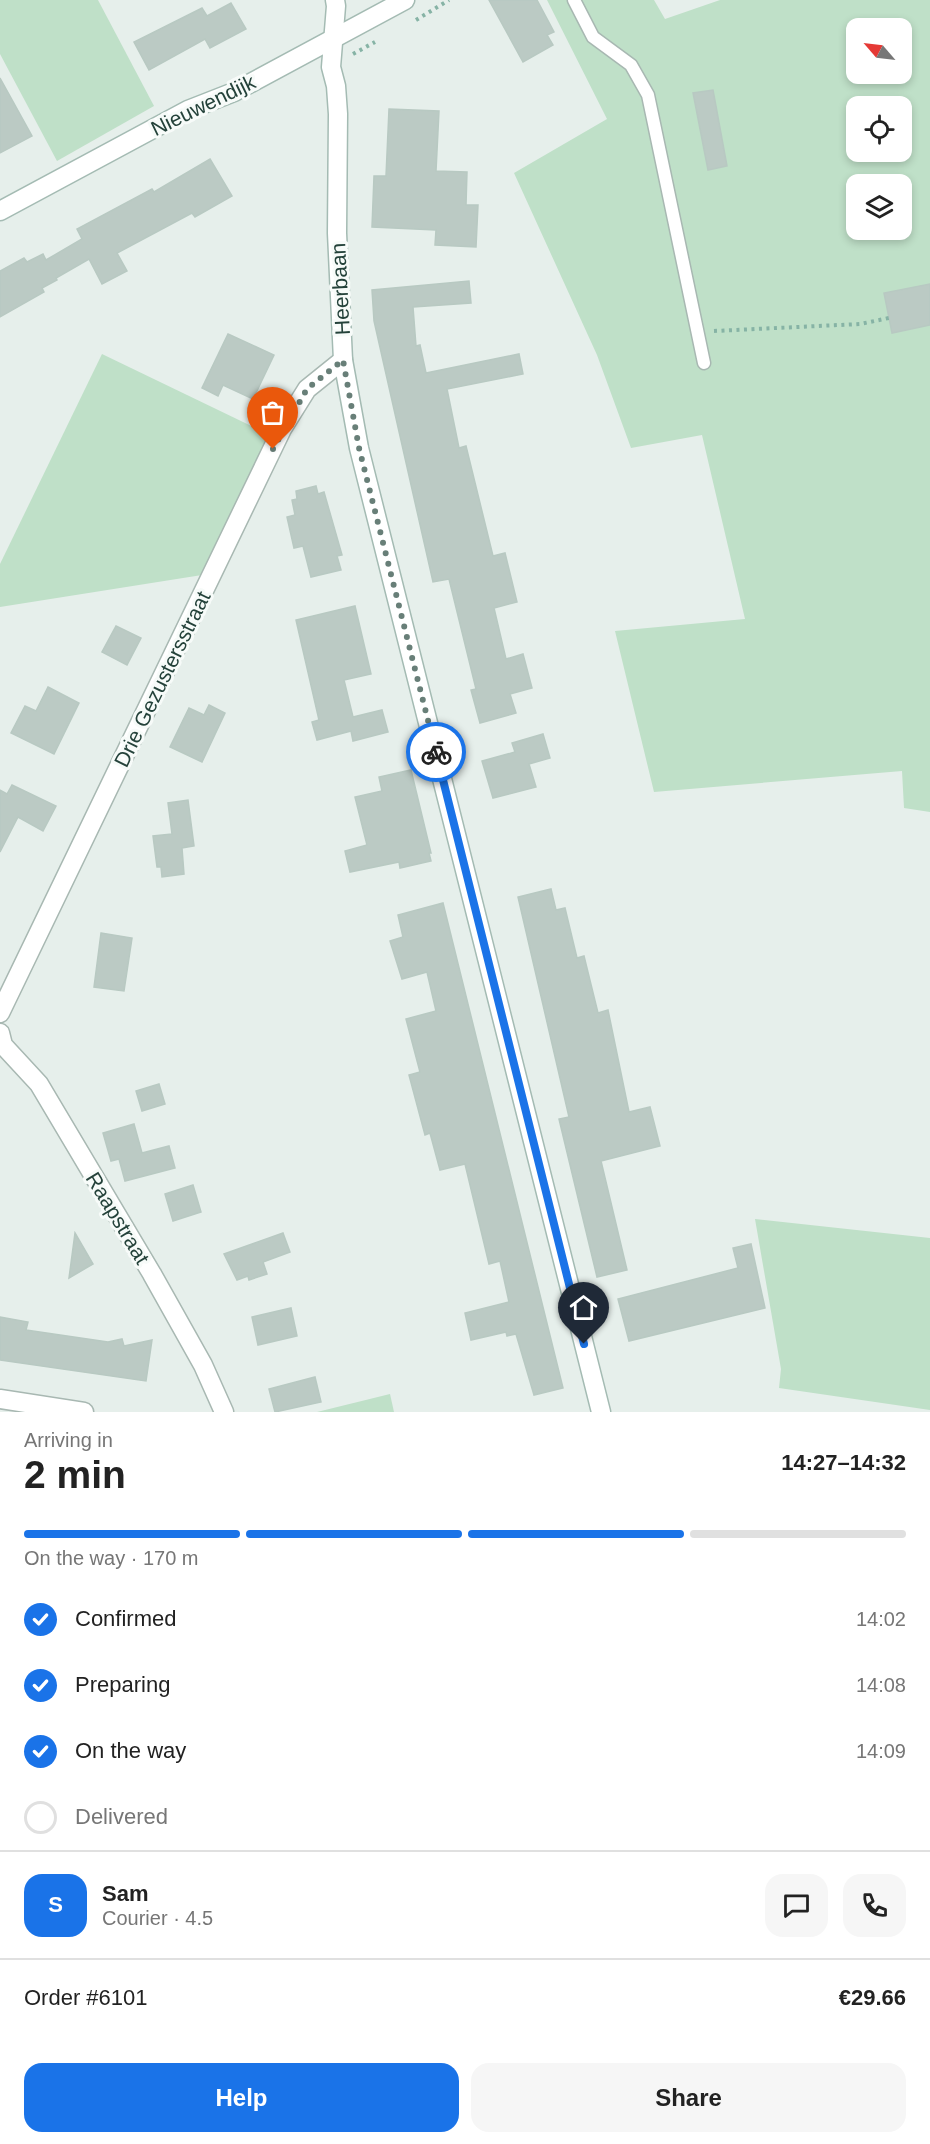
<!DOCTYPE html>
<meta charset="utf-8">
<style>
:root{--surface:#fff;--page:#f6f6f6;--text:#222;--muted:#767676;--line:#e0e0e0;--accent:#1a73e8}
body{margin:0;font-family:Arial,sans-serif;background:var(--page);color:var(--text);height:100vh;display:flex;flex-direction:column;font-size:22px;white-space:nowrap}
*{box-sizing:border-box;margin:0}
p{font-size:20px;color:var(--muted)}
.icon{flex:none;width:33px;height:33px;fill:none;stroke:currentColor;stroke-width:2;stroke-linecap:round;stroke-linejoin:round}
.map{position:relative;height:1412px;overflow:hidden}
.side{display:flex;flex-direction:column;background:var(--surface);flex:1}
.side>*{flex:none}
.needle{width:39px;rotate:298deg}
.fabs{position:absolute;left:846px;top:18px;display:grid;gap:12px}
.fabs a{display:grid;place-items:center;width:66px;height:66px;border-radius:12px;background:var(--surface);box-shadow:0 3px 9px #0003;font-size:30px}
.pin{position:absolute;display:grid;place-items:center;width:51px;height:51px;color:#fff;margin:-62px -26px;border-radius:50% 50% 50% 0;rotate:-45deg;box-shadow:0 0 6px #0007}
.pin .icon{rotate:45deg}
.courier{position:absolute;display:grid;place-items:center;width:60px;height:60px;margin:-30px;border:4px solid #1a73e8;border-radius:50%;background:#fff;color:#222;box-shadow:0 2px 8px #0007}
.headline em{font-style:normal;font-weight:600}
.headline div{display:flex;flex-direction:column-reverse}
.headline{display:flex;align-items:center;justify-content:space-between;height:102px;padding:0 24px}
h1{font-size:39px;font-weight:600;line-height:45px}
.bar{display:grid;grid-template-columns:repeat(4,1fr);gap:9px 6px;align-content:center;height:72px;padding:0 24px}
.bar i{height:8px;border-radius:4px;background:var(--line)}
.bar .current{background:var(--accent)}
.bar p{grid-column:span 4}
.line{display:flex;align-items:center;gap:15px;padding:0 24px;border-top:2px solid var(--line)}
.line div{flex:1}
.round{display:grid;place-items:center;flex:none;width:63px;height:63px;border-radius:18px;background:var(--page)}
ol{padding:0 24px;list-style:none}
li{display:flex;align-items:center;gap:18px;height:66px}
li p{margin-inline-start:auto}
li .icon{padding:6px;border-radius:50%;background:var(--accent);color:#fff;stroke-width:4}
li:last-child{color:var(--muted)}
li i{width:33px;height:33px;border:3px solid var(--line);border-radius:50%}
.primary-button{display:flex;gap:12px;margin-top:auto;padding:12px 24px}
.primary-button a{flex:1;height:69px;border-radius:18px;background:var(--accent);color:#fff;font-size:24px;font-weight:600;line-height:69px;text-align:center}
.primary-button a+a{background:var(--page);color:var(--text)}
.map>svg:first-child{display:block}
.green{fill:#bfe0c8;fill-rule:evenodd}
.building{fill:#bbcac4;stroke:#b8c9c2;stroke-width:1.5}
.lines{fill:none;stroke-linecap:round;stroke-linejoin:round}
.lane-casing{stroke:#a8b8b2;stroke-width:15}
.street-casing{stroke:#a8b8b2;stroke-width:21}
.secondary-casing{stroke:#a4bbb3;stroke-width:21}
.path{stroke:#86b3a5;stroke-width:4;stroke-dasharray:3 4.5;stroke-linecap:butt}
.lane{stroke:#fff;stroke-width:12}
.street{stroke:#fff;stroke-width:18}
.secondary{stroke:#fff;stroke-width:18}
.done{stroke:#687f78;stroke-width:6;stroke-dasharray:0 10.8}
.route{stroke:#1a73e8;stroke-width:8}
.labels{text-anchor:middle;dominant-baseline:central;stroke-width:6;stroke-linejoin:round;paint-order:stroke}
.street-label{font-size:21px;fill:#24423a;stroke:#f7fbf9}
</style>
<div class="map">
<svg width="930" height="1412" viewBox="0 0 930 1412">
<rect width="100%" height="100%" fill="#e6efeb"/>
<g class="green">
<path d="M 0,0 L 98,0 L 154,106 L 57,161 L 0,54 Z"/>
<path d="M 547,0 L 654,0 L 665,19 L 720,0 L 930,0 L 930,812 L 904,808 L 902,771 L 654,792 L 615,631 L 745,619 L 702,435 L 631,448 L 597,355 L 514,173 L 607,119 ZM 856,28 L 902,28 L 902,74 L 856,74 ZM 856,106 L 902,106 L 902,152 L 856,152 ZM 856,184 L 902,184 L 902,230 L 856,230 Z"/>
<path d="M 102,354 L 270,435 L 202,575 L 0,607 L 0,564 Z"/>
<path d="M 755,1219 L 930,1238 L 930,1410 L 779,1388 L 781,1369 Z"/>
<path d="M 390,1394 L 394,1412 L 317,1412 Z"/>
</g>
<g class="building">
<path d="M 489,0 L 537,0 L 554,32 L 547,35 L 553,45 L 523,62 Z"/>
<path d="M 231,3 L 246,29 L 210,48 L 205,39 L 149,70 L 134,42 L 202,8 L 207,16 Z"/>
<path d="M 0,78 L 32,136 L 0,153 Z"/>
<path d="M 713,90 L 727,166 L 708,170 L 693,93 Z"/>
<path d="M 389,109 L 439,111 L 436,171 L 467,172 L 466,205 L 478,205 L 476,247 L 435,245 L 436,230 L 372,227 L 374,176 L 386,176 Z"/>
<path d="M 210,159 L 232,196 L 195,217 L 192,213 L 117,253 L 127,271 L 102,284 L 89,259 L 56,278 L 57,280 L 42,288 L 44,292 L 0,317 L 0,271 L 24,258 L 27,262 L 43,254 L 46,260 L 82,239 L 77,229 L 152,189 L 154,192 Z"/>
<path d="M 469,281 L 471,303 L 413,307 L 416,346 L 420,345 L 426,373 L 519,354 L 523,374 L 447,389 L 459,448 L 466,446 L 493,556 L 505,553 L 517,602 L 494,608 L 506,659 L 523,654 L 532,688 L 510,694 L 516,713 L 480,723 L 471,690 L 476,689 L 449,579 L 433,582 L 374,321 L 372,290 Z"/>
<path d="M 930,284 L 930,325 L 892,333 L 884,293 Z"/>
<path d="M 228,334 L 274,355 L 253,399 L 223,385 L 218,396 L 202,388 Z"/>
<path d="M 316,486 L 318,494 L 324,492 L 342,555 L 337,556 L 341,570 L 311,577 L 303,546 L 294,548 L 287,517 L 295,515 L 292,500 L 297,499 L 296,491 Z"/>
<path d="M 355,606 L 371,674 L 344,680 L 353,717 L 382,710 L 388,732 L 353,741 L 351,731 L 317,740 L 312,722 L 319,720 L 296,620 Z"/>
<path d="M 116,626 L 141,638 L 127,665 L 102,652 Z"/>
<path d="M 48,687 L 79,703 L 54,754 L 11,733 L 25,706 L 36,711 Z"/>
<path d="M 209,705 L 225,713 L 202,762 L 170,747 L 189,708 L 204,715 Z"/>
<path d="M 543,734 L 550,758 L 529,764 L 536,787 L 493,798 L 482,761 L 515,752 L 512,743 Z"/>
<path d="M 411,770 L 431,853 L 429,853 L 431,861 L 400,868 L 399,862 L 350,872 L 345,851 L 367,845 L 355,797 L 382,791 L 379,777 Z"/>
<path d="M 12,785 L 56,806 L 43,831 L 18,817 L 0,852 L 0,790 L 7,794 Z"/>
<path d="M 188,800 L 194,846 L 182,848 L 184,874 L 162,877 L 161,867 L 157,867 L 153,836 L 172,834 L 168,803 Z"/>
<path d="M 551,889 L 556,910 L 565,908 L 577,958 L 584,956 L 598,1013 L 608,1010 L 629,1112 L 650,1107 L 660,1146 L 601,1161 L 627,1270 L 597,1277 L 559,1119 L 569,1117 L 518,897 Z"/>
<path d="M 443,903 L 563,1388 L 534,1395 L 516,1334 L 507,1336 L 506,1332 L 471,1340 L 465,1313 L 509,1302 L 500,1261 L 489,1264 L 465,1164 L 440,1170 L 430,1133 L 425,1135 L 409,1075 L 420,1072 L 406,1019 L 436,1011 L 427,972 L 402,979 L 390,941 L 403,937 L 398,915 Z"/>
<path d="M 101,933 L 132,938 L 124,991 L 94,987 Z"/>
<path d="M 159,1084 L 165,1104 L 142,1111 L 136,1091 Z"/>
<path d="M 134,1124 L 142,1153 L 169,1146 L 175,1168 L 125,1181 L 119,1159 L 111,1161 L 103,1133 Z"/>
<path d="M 193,1185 L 201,1212 L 173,1221 L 165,1194 Z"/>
<path d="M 75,1233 L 93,1264 L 69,1278 Z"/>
<path d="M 283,1233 L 290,1252 L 263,1262 L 267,1274 L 249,1280 L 248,1276 L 237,1280 L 224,1254 Z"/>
<path d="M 751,1244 L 765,1308 L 629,1341 L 618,1299 L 738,1268 L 733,1248 Z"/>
<path d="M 291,1308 L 297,1336 L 258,1345 L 252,1317 Z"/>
<path d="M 0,1317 L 28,1322 L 26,1330 L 108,1342 L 122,1339 L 124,1346 L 152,1340 L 146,1381 L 0,1360 Z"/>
<path d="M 315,1377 L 321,1402 L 275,1412 L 269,1389 Z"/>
</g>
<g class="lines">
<g class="lane-casing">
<path id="lane" d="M 574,0 L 593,37 L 631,65 L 648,95 L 704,363"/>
</g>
<g class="street-casing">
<g id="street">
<path d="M 0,1013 L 282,429 L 307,389 L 343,360"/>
<path d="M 0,1033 L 3,1045 L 39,1084 L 152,1274 L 203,1365 L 224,1412"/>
<path d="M 0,1399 L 84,1412"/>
</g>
</g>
<g class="secondary-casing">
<g id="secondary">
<path d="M 335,0 L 336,6 L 331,67 L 336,86 L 338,114 L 337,233 L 343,360 L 359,448 L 601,1412"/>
<path d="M 0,211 L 188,110 L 234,92 L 405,0"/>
</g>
</g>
<g class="path">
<path d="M 416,20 L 449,0"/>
<path d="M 353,54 L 375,42"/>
<path d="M 714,331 L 860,324 L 889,318"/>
</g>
<use href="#lane" class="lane"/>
<use href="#street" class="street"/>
<use href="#secondary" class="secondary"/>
</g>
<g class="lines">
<path class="done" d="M 273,449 L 307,389 L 343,360 L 359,448 L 436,752"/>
<path class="route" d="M 436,752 L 584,1344"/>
</g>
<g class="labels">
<g class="street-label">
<text transform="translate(203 105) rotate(-26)">Nieuwendijk</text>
<text transform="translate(340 289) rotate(-93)">Heerbaan</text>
<text transform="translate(162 679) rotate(-64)">Drie Gezustersstraat</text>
<text transform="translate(118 1218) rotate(59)">Raapstraat</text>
</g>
</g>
</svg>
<div class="fabs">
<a><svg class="needle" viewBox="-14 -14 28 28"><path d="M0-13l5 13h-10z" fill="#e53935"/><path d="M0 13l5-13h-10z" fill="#767676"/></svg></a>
<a><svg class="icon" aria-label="locate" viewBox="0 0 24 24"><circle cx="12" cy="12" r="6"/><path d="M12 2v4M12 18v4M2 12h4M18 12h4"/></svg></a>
<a><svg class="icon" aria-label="layers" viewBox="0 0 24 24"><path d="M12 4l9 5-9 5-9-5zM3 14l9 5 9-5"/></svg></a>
</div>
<div class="pin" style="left:273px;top:449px;background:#ea580c"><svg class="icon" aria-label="bag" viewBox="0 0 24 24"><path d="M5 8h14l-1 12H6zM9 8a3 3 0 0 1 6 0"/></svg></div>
<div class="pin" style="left:584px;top:1344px;background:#1f2937"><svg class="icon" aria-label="home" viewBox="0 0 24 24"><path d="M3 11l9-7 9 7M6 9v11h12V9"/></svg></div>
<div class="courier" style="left:436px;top:752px"><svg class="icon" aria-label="bike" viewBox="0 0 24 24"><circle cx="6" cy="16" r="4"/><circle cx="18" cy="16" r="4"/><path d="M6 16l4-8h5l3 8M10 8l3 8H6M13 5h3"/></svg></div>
</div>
<section class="side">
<div class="headline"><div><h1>2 min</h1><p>Arriving in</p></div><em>14:27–14:32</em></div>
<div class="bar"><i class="current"></i><i class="current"></i><i class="current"></i><i></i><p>On the way · 170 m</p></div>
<ol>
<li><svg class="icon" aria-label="check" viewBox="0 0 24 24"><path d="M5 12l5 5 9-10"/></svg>Confirmed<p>14:02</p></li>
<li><svg class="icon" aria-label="check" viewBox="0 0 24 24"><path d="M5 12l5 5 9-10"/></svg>Preparing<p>14:08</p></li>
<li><svg class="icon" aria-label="check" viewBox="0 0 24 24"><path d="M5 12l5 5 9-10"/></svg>On the way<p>14:09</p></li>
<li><i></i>Delivered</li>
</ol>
<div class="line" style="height:108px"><b class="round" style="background:var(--accent);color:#fff">S</b><div><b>Sam</b><p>Courier · 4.5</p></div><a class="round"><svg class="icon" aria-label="chat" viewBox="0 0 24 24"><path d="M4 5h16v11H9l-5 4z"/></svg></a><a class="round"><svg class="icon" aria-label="phone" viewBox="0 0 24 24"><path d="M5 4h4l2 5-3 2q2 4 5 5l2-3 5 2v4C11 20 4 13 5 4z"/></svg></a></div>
<div class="line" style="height:78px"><div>Order #6101</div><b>€29.66</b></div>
<div class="primary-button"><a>Help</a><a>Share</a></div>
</section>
